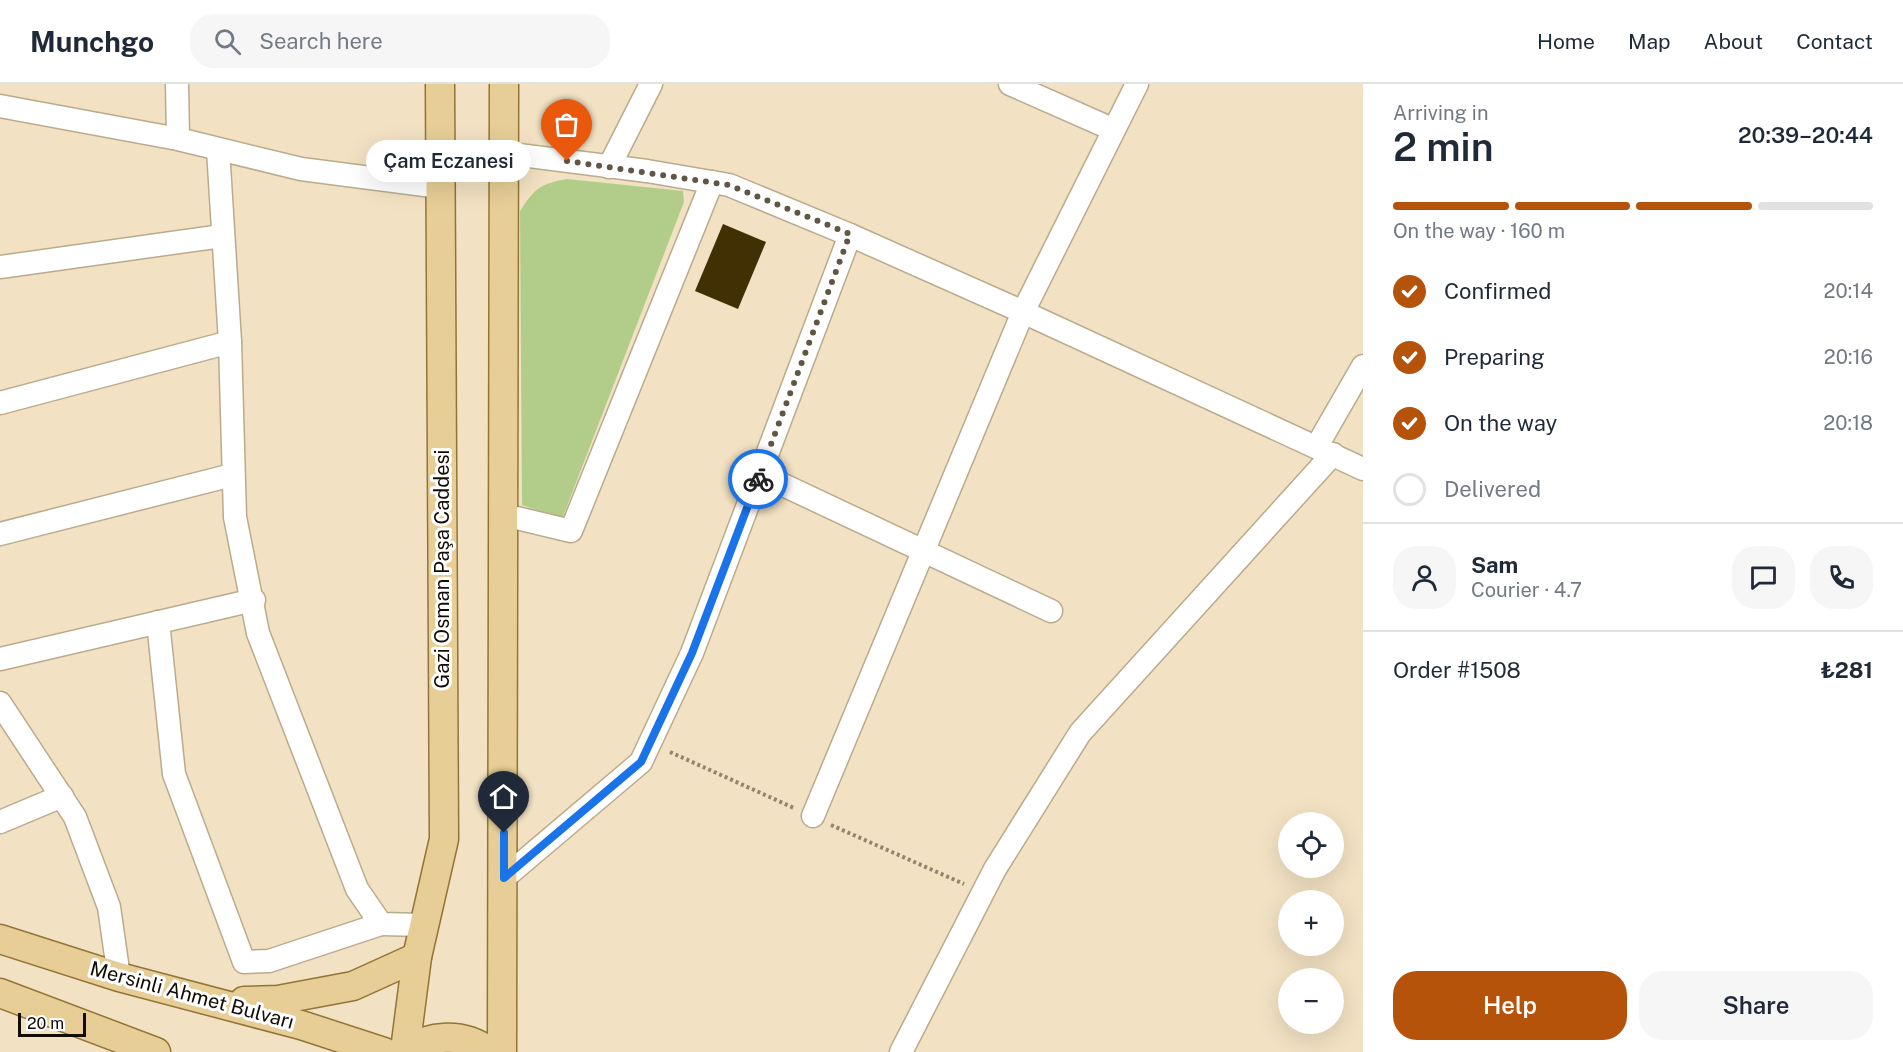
<!DOCTYPE html>
<meta charset="utf-8">
<style>
:root{--surface:#fff;--page:#f6f6f7;--text:#1f2937;--muted:#747a83;--line:#e0e1e3;--accent:#b45309}
body{margin:0;font-family:"Public Sans",sans-serif;background:var(--page);color:var(--text);height:100vh;display:flex;flex-direction:column;font-size:22px;white-space:nowrap}
*{box-sizing:border-box;margin:0}
p{font-size:20px;color:var(--muted)}
.icon{flex:none;width:33px;height:33px;fill:none;stroke:currentColor;stroke-width:2;stroke-linecap:round;stroke-linejoin:round}
.map{position:relative;flex:1;overflow:hidden}
.details{display:flex;flex-direction:column;background:var(--surface);width:540px}
.details>*{flex:none}
.tools{position:absolute;left:1278px;top:728px;display:grid;gap:12px}
.tools a{display:grid;place-items:center;width:66px;height:66px;border-radius:50%;background:var(--surface);box-shadow:0 6px 24px #0002;font-size:30px}
.scale{position:absolute;left:18px;bottom:15px;width:68px;box-sizing:border-box;padding-left:6px;border:3px solid #110b03;border-top:0;font-size:16px;line-height:21px;white-space:nowrap;color:#110b03;-webkit-text-stroke:4px #fff;paint-order:stroke}
.pin{position:absolute;display:grid;place-items:center;width:51px;height:51px;color:#fff;margin:-62px -26px;border-radius:50% 50% 50% 0;rotate:-45deg;box-shadow:0 0 6px #0007}
.pin .icon{rotate:45deg}
.courier{position:absolute;display:grid;place-items:center;width:60px;height:60px;margin:-30px;border:4px solid #1a73e8;border-radius:50%;background:#fff;color:#222;box-shadow:0 2px 8px #0007}
.bubble{position:absolute;height:42px;border-radius:21px;background:var(--surface);box-shadow:0 6px 24px #0002;font-size:20px;font-weight:600;line-height:42px;text-align:center}
.summary em{font-style:normal;font-weight:600}
.summary div{display:flex;flex-direction:column-reverse}
.summary{display:flex;align-items:center;justify-content:space-between;height:102px;padding:0 30px}
h1{font-size:39px;font-weight:600;line-height:45px}
.bar{display:grid;grid-template-columns:repeat(4,1fr);gap:9px 6px;align-content:center;height:72px;padding:0 30px}
.bar i{height:8px;border-radius:4px;background:var(--line)}
.bar .current{background:var(--accent)}
.bar p{grid-column:span 4}
.line{display:flex;align-items:center;gap:15px;padding:0 30px;border-top:2px solid var(--line)}
.line div{flex:1}
.round{display:grid;place-items:center;flex:none;width:63px;height:63px;border-radius:24px;background:var(--page)}
ol{padding:0 30px;list-style:none}
li{display:flex;align-items:center;gap:18px;height:66px}
li p{margin-inline-start:auto}
li .icon{padding:6px;border-radius:50%;background:var(--accent);color:#fff;stroke-width:4}
li:last-child{color:var(--muted)}
li i{width:33px;height:33px;border:3px solid var(--line);border-radius:50%}
.primary-button{display:flex;gap:12px;margin-top:auto;padding:12px 30px}
.primary-button a{flex:1;height:69px;border-radius:24px;background:var(--accent);color:#fff;font-size:24px;font-weight:600;line-height:69px;text-align:center}
.primary-button a+a{background:var(--page);color:var(--text)}
header{display:flex;align-items:center;gap:36px;box-sizing:border-box;height:84px;padding:0 30px;background:var(--surface);border-bottom:2px solid var(--line)}
header strong{font-size:28px}
nav{display:flex;gap:33px;margin-inline-start:auto;font-size:21px}
.search{width:420px;height:54px;background:var(--page);display:flex;align-items:center;gap:15px;box-sizing:border-box;padding:0 21px;border-radius:24px;color:var(--muted);font-size:22px}
main{display:flex;flex:1;min-height:0}
.map>svg:first-child{display:block}
.green{fill:#b2cd89}
.building{fill:#423005}
.lines{fill:none;stroke-linecap:round;stroke-linejoin:round}
.minor-casing{stroke:#baab8d;stroke-width:25}
.major-casing{stroke:#927536;stroke-width:31}
.path{stroke:#928570;stroke-width:4;stroke-dasharray:3 3;stroke-linecap:butt}
.minor{stroke:#fff;stroke-width:22}
.major{stroke:#e7ce97;stroke-width:28}
.done{stroke:#605646;stroke-width:6;stroke-dasharray:0 10.8}
.route{stroke:#1a73e8;stroke-width:8}
.labels{text-anchor:middle;dominant-baseline:central;stroke-width:6;stroke-linejoin:round;paint-order:stroke}
.street-label{font-size:20px;fill:#110b03;stroke:#fff}
</style>
<header>
<strong>Munchgo</strong>
<div class="search"><svg class="icon" aria-label="search" viewBox="0 0 24 24"><circle cx="10" cy="10" r="6"/><path d="M15 15l6 6"/></svg>Search here</div>
<nav><a>Home</a><a>Map</a><a>About</a><a>Contact</a></nav>
</header>
<main>
<div class="map">
<svg width="1363" height="968" viewBox="0 0 1363 968">
<rect width="100%" height="100%" fill="#f2e1c2"/>
<path class="green" d="M 567,95 L 683,107 L 684,118 L 562,435 L 522,421 L 520,127 C 535,104 540,100 567,95 Z"/>
<path class="building" d="M 723,140 L 766,158 L 738,225 L 695,207 Z"/>
<g class="lines">
<g class="minor-casing">
<g id="minor">
<path d="M 177,0 L 178,55"/>
<path d="M 1010,0 L 1112,45"/>
<path d="M 0,22 L 178,55 L 301,85 L 440,103"/>
<path d="M 218,65 L 230,258 L 235,433 L 258,549 L 357,805 L 381,840 L 424,841"/>
<path d="M 504,69 L 647,87 L 729,101 L 850,151 L 1023,228 L 1363,385"/>
<path d="M 609,83 L 651,0"/>
<path d="M 0,183 L 222,152"/>
<path d="M 0,319 L 230,258"/>
<path d="M 1317,362 L 1363,282"/>
<path d="M 760,390 L 1051,527"/>
<path d="M 504,431 L 571,447 L 712,98"/>
<path d="M 0,450 L 232,391"/>
<path d="M 158,538 L 174,690 L 244,878 L 269,877 L 381,840"/>
<path d="M 0,575 L 254,516"/>
<path d="M 0,619 L 75,733 L 109,823 L 119,893"/>
<path d="M 813,732 L 1023,228 L 1137,0"/>
<path d="M 0,738 L 62,712"/>
<path d="M 504,794 L 641,678 L 692,569 L 850,151"/>
<path d="M 901,968 L 995,785 L 1080,649 L 1333,370"/>
</g>
</g>
<g class="major-casing">
<g id="major">
<path d="M 0,855 L 119,893 L 301,941 L 384,968"/>
<path d="M 0,909 L 156,968"/>
<path d="M 244,917 L 278,916 L 353,902 L 417,873"/>
<path d="M 405,966 L 417,873 L 444,755 L 440,0"/>
<path d="M 402,968 C 430,951 462,947 490,968"/>
<path d="M 502,968 L 504,0"/>
</g>
</g>
<g class="path">
<path d="M 670,668 L 794,724"/>
<path d="M 831,741 L 964,800"/>
</g>
<use href="#minor" class="minor"/>
<use href="#major" class="major"/>
</g>
<g class="lines">
<path class="done" d="M 567,77 L 729,101 L 850,150 L 758,395"/>
<path class="route" d="M 504,749 L 504,794 L 641,678 L 692,569 L 758,395"/>
</g>
<g class="labels">
<g class="street-label">
<text transform="translate(442 485) rotate(-90)">Gazi Osman Paşa Caddesi</text>
<text transform="translate(192 911) rotate(15)">Mersinli Ahmet Bulvarı</text>
</g>
</g>
</svg>
<div class="tools">
<a><svg class="icon" aria-label="locate" viewBox="0 0 24 24"><circle cx="12" cy="12" r="6"/><path d="M12 2v4M12 18v4M2 12h4M18 12h4"/></svg></a>
<a>+</a>
<a>−</a>
</div>
<div class="scale">20 m</div>
<div class="pin" style="left:567px;top:77px;background:#ea580c"><svg class="icon" aria-label="bag" viewBox="0 0 24 24"><path d="M5 8h14l-1 12H6zM9 8a3 3 0 0 1 6 0"/></svg></div>
<div class="pin" style="left:504px;top:749px;background:#1f2937"><svg class="icon" aria-label="home" viewBox="0 0 24 24"><path d="M3 11l9-7 9 7M6 9v11h12V9"/></svg></div>
<div class="courier" style="left:758px;top:395px"><svg class="icon" aria-label="bike" viewBox="0 0 24 24"><circle cx="6" cy="16" r="4"/><circle cx="18" cy="16" r="4"/><path d="M6 16l4-8h5l3 8M10 8l3 8H6M13 5h3"/></svg></div>
<div class="bubble" style="left:366px;top:56px;width:165px">Çam Eczanesi</div>
</div>
<section class="details">
<div class="summary"><div><h1>2 min</h1><p>Arriving in</p></div><em>20:39–20:44</em></div>
<div class="bar"><i class="current"></i><i class="current"></i><i class="current"></i><i></i><p>On the way · 160 m</p></div>
<ol>
<li><svg class="icon" aria-label="check" viewBox="0 0 24 24"><path d="M5 12l5 5 9-10"/></svg>Confirmed<p>20:14</p></li>
<li><svg class="icon" aria-label="check" viewBox="0 0 24 24"><path d="M5 12l5 5 9-10"/></svg>Preparing<p>20:16</p></li>
<li><svg class="icon" aria-label="check" viewBox="0 0 24 24"><path d="M5 12l5 5 9-10"/></svg>On the way<p>20:18</p></li>
<li><i></i>Delivered</li>
</ol>
<div class="line" style="height:108px"><a class="round"><svg class="icon" aria-label="person" viewBox="0 0 24 24"><circle cx="12" cy="8" r="4"/><path d="M4 21q1-7 8-7t8 7"/></svg></a><div><b>Sam</b><p>Courier · 4.7</p></div><a class="round"><svg class="icon" aria-label="chat" viewBox="0 0 24 24"><path d="M4 5h16v11H9l-5 4z"/></svg></a><a class="round"><svg class="icon" aria-label="phone" viewBox="0 0 24 24"><path d="M5 4h4l2 5-3 2q2 4 5 5l2-3 5 2v4C11 20 4 13 5 4z"/></svg></a></div>
<div class="line" style="height:78px"><div>Order #1508</div><b>₺281</b></div>
<div class="primary-button"><a>Help</a><a>Share</a></div>
</section>
</main>
